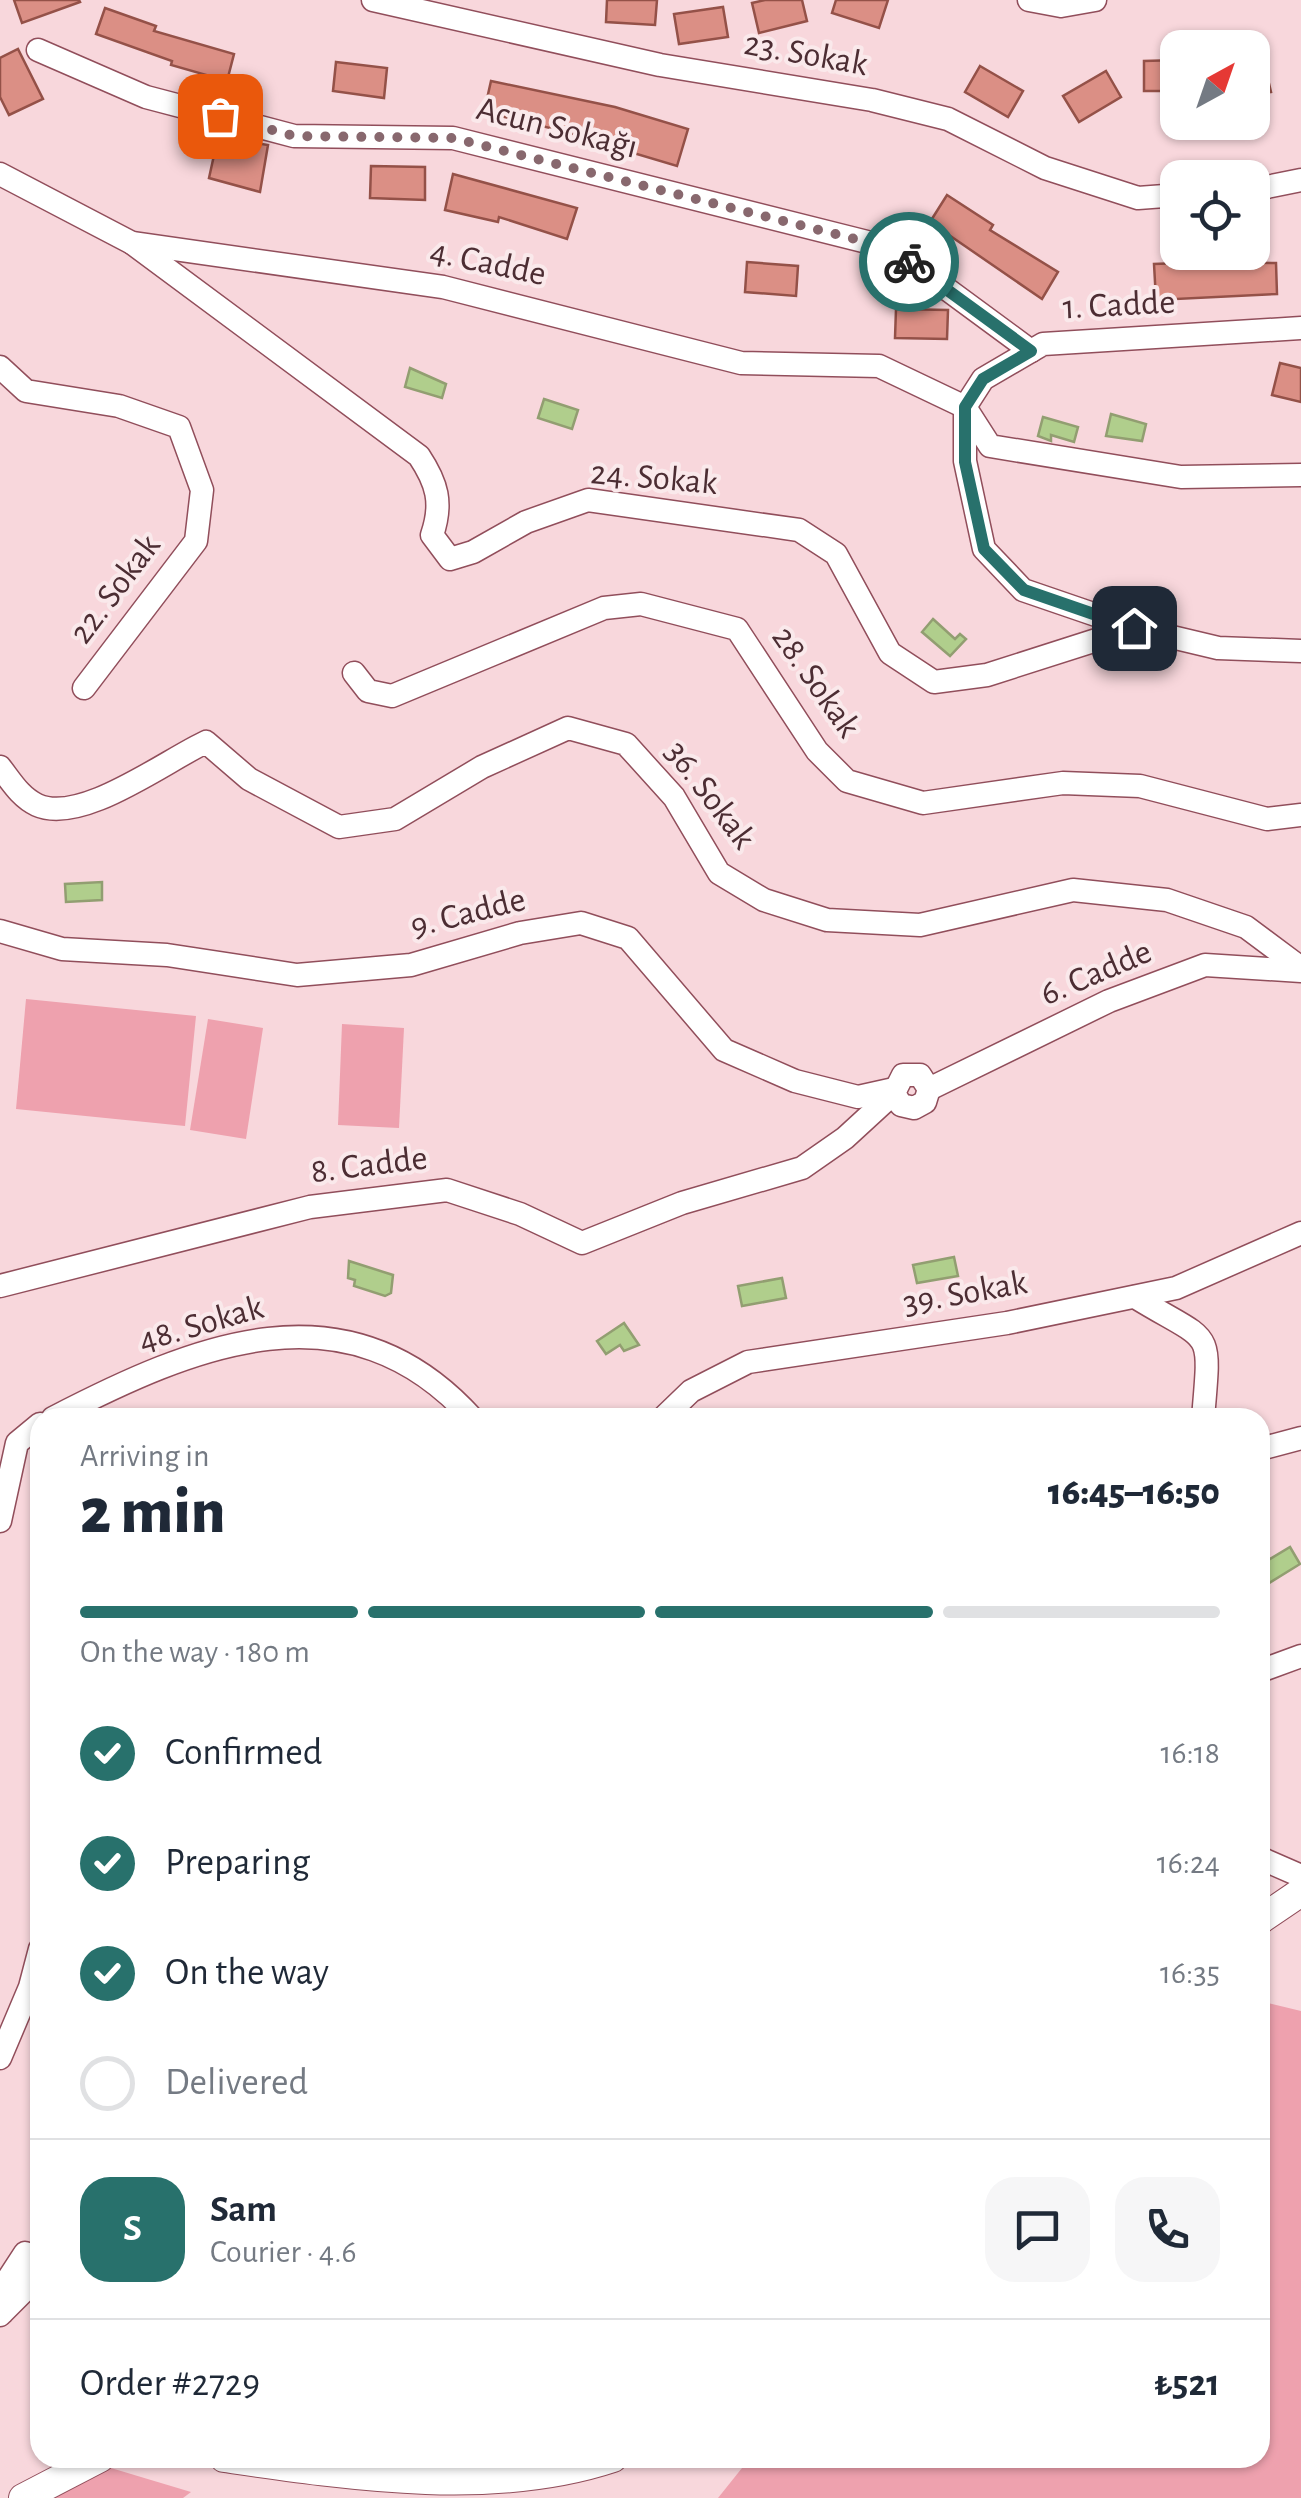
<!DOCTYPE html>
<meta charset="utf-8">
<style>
:root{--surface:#fff;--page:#f6f6f7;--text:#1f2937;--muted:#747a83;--line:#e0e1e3;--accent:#28716c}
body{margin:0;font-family:"Alegreya Sans",sans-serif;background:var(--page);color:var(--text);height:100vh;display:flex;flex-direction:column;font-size:38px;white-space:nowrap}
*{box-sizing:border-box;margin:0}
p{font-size:32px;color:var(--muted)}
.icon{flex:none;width:55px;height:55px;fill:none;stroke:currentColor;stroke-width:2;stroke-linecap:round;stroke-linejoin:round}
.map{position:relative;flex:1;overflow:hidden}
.details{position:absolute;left:30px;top:1408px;width:1240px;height:1060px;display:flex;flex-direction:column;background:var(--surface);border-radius:30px;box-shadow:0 2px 8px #0004}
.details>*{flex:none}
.needle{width:65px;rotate:40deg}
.fabs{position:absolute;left:1160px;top:30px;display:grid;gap:20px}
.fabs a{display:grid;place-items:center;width:110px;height:110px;border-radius:20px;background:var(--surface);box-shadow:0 2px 8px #0004;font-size:50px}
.pin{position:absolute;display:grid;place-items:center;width:85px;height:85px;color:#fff;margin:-42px;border-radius:20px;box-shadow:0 5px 15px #0006}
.courier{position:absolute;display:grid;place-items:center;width:100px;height:100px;margin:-50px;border:8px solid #28716c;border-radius:50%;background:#fff;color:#222;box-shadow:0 2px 12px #0007}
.head em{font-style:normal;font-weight:800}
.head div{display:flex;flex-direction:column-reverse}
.head{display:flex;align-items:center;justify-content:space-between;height:170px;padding:0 50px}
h1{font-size:65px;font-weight:800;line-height:75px}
.bar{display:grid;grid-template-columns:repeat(4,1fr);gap:15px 10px;align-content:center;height:120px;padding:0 50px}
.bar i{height:12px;border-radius:8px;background:var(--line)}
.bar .active{background:var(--accent)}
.bar p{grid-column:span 4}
.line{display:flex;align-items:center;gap:25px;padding:0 50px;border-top:2px solid var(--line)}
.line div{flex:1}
.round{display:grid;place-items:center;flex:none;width:105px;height:105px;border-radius:30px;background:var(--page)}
ol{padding:0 50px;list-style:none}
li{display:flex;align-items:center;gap:30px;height:110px}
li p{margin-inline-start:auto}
li .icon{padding:10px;border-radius:50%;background:var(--accent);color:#fff;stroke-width:4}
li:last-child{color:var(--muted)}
li i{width:55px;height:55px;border:5px solid var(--line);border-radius:50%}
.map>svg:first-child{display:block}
.green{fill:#eea1ae}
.water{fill:#b0ce8c;stroke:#929e71;stroke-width:2.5}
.building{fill:#db8f85;stroke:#945148;stroke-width:2.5}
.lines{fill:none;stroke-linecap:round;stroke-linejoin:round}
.minor-casing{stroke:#914e5b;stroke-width:25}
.major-casing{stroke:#914e5b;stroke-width:30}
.minor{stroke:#fff;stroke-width:22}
.major{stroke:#fff;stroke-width:28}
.done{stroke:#88686e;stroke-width:10;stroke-dasharray:0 18}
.route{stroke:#28716c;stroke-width:12}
.labels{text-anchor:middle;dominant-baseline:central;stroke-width:8;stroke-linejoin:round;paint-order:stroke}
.street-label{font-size:35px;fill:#4c2d33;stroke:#fae9eb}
</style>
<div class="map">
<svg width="1301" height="2498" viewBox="0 0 1301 2498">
<rect width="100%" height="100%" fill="#f8d7dc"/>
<g class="green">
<path d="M 26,999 L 196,1016 L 185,1126 L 16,1109 Z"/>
<path d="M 208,1019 L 263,1028 L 246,1139 L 190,1130 Z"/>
<path d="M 342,1024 L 404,1028 L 399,1128 L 338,1125 Z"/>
<path d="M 1260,2001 L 1301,2011 L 1301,2498 L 718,2498 L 750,2458 L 1260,2458 Z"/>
<path d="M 91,2462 L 191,2492 L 183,2498 L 34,2498 Z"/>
</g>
<g class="water">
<path d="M 410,368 L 446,384 L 442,398 L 405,387 Z"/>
<path d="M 544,399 L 578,410 L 572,429 L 538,418 Z"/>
<path d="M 1111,414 L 1146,424 L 1142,441 L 1106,436 Z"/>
<path d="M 1043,417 L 1078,427 L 1074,442 L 1051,435 L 1051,441 L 1038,436 Z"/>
<path d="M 933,619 L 955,639 L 960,634 L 966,639 L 950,656 L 922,632 Z"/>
<path d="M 102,882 L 102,900 L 66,902 L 65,884 Z"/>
<path d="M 954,1257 L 958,1276 L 917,1283 L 913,1265 Z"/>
<path d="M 349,1261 L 393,1275 L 391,1293 L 385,1296 L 354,1286 L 355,1280 L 348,1278 Z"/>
<path d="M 782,1278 L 786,1298 L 742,1306 L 738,1286 Z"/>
<path d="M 624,1323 L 639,1345 L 624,1351 L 620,1345 L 606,1354 L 597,1341 Z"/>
<path d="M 1290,1547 L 1300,1564 L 1266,1585 L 1260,1565 Z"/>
</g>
<g class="building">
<path d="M 14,0 L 79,0 L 80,2 L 22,23 Z"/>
<path d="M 607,0 L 657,0 L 655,25 L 606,22 Z"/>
<path d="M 765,0 L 802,0 L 807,21 L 759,33 L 752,3 Z"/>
<path d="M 836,0 L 888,0 L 879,28 L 832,13 Z"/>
<path d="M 723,7 L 728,37 L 679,44 L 674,14 Z"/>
<path d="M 105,8 L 156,26 L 154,31 L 234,54 L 227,81 L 171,65 L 172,61 L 96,34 Z"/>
<path d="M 1252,41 L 1259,41 L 1271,92 L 1252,96 Z"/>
<path d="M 18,49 L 43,99 L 9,115 L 0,97 L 0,58 Z"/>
<path d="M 1178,60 L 1178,91 L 1144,91 L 1144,61 Z"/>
<path d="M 336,62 L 387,68 L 384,98 L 333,91 Z"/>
<path d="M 980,66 L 1023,91 L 1008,117 L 965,92 Z"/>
<path d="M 1106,71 L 1121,97 L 1079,122 L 1063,96 Z"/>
<path d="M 491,81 L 615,107 L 688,129 L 677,166 L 630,152 L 632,148 L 484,112 Z"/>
<path d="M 218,137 L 268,145 L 260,192 L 209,178 Z"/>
<path d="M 371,166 L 425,167 L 425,200 L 370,198 Z"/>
<path d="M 453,174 L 577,208 L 567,239 L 499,217 L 498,222 L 445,210 Z"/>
<path d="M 947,195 L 993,225 L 990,230 L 1058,272 L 1042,299 L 930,222 Z"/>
<path d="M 747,262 L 798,266 L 796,296 L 745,292 Z"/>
<path d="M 1208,262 L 1276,263 L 1277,294 L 1156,300 L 1154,264 Z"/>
<path d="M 896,309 L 948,310 L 947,339 L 895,338 Z"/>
<path d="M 1280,363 L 1301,368 L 1301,402 L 1272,395 Z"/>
</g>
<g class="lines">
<g class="minor-casing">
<g id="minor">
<path d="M 373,0 L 660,65 L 872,100 L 948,119 L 1045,168 L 1138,198 L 1178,195"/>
<path d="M 1029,0 L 1061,6 L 1095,0"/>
<path d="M 38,50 L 146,97 L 294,136 L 453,138 L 891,248 L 1031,351"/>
<path d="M 0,174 L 132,243 L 443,287 L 741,363 L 879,366 L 965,407"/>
<path d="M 1252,190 L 1301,180"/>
<path d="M 132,243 L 419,456 C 437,483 443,503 432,535 L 450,559 L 473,552 L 526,522 L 588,500 L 799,530 L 836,554 L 890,653 L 934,682 L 987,675 L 1134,628"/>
<path d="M 0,367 L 26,391 L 119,406 L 179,427 L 202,490 L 196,541 L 84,688"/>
<path d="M 965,407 L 965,461 L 984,549 L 1023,590 L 1134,628 L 1218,648 L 1301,651"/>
<path d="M 965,407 L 983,379 L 1043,344 L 1301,328"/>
<path d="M 965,407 L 990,446 L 1181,477 L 1301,475"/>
<path d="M 354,673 L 368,691 L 392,696 L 604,608 L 641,604 L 737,629 L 817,751 L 847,781 L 923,803 L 1063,783 L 1140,786 L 1267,819 L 1301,815"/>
<path d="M 0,767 C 11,781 20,797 37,805 C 81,825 165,761 206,742 L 249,779 L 339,827 L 395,819 L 482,767 L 568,728 L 626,744 L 674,797 L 719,873 L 764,900 L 827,920 L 920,925 L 1073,890 L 1167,900 L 1246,927 L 1301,968"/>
<path d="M 0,931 L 62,949 L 167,955 L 297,975 L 411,965 L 520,933 L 581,923 L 628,938 L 724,1050 L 795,1081 L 858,1097 L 894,1089"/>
<path d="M 929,1089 L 1109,1001 L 1205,965 L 1301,971"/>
<path d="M 0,1286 L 310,1207 L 447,1190 L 520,1214 L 582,1243 L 682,1203 L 802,1168 L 845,1138 L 894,1093 L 903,1075 L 920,1075 L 929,1089 L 925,1102 L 914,1108 L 901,1105 L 894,1093"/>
<path d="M 1135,1297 C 1213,1345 1211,1324 1203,1418"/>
<path d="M 53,1418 C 194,1345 347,1280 472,1418"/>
<path d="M 663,1418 L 691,1391 L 748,1362 L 1007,1323 L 1176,1288 L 1301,1233"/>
<path d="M 1260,1449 L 1301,1438"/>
<path d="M 0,1521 L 17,1443 L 40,1424"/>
<path d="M 1260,1671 L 1301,1656"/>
<path d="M 1260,1858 L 1301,1876"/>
<path d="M 0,2058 L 30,1987 L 40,1949"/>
<path d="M 0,2315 L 27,2288 L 32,2255 L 25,2253 L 8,2279 L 2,2313"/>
</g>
</g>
<g class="major-casing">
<g id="major">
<path d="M 1260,1920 L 1301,1892"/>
<path d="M 224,2458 C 350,2476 493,2498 613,2458"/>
<path d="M 23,2498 L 100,2458"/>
</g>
</g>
<use href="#minor" class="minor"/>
<use href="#major" class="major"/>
</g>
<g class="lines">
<path class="done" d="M 220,116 L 294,136 L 453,138 L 891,248 L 909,262"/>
<path class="route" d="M 909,262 L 1031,351 L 983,379 L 965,407 L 965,462 L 984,549 L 1024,590 L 1134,628"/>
</g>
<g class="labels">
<g class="street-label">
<text transform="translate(806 54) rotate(10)">23. Sokak</text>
<text transform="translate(557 128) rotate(14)">Acun Sokağı</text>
<text transform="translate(488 263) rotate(12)">4. Cadde</text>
<text transform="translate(1119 305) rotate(-3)">1. Cadde</text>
<text transform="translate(654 478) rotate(5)">24. Sokak</text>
<text transform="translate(115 589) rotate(-53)">22. Sokak</text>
<text transform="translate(816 682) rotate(55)">28. Sokak</text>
<text transform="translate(710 795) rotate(53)">36. Sokak</text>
<text transform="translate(468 913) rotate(-14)">9. Cadde</text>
<text transform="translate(1096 973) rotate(-23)">6. Cadde</text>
<text transform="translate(369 1165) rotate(-7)">8. Cadde</text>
<text transform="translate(965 1293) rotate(-10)">39. Sokak</text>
<text transform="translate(201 1324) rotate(-16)">48. Sokak</text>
</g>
</g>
</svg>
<div class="fabs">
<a><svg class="needle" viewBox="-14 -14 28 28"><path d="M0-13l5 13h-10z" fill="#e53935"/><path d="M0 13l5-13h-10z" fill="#747a83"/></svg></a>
<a><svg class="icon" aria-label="locate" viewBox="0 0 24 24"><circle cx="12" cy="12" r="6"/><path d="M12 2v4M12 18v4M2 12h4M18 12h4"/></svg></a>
</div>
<div class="pin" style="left:220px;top:116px;background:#ea580c"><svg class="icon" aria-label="bag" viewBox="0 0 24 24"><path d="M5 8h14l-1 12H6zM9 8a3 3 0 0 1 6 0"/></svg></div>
<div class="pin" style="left:1134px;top:628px;background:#1f2937"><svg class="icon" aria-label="home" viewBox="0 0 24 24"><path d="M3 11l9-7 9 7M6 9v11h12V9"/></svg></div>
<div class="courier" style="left:909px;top:262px"><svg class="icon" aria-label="bike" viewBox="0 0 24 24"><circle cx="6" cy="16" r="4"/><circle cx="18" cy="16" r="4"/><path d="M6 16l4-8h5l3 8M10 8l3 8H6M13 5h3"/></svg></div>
<section class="details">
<div class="head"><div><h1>2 min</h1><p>Arriving in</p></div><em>16:45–16:50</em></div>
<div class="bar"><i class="active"></i><i class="active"></i><i class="active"></i><i></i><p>On the way · 180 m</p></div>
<ol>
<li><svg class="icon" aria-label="check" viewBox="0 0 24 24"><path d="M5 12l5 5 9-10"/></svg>Confirmed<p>16:18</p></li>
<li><svg class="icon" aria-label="check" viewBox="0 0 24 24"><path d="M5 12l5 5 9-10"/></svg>Preparing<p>16:24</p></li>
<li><svg class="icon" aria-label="check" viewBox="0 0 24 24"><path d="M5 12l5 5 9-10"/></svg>On the way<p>16:35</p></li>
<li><i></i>Delivered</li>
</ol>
<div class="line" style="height:180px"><b class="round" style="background:var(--accent);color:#fff">S</b><div><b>Sam</b><p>Courier · 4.6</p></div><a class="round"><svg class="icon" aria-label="chat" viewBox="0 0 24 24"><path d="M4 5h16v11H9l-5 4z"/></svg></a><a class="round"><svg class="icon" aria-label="phone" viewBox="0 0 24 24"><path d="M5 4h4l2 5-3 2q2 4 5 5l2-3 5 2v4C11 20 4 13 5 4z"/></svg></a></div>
<div class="line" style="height:130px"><div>Order #2729</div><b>₺521</b></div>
</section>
</div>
